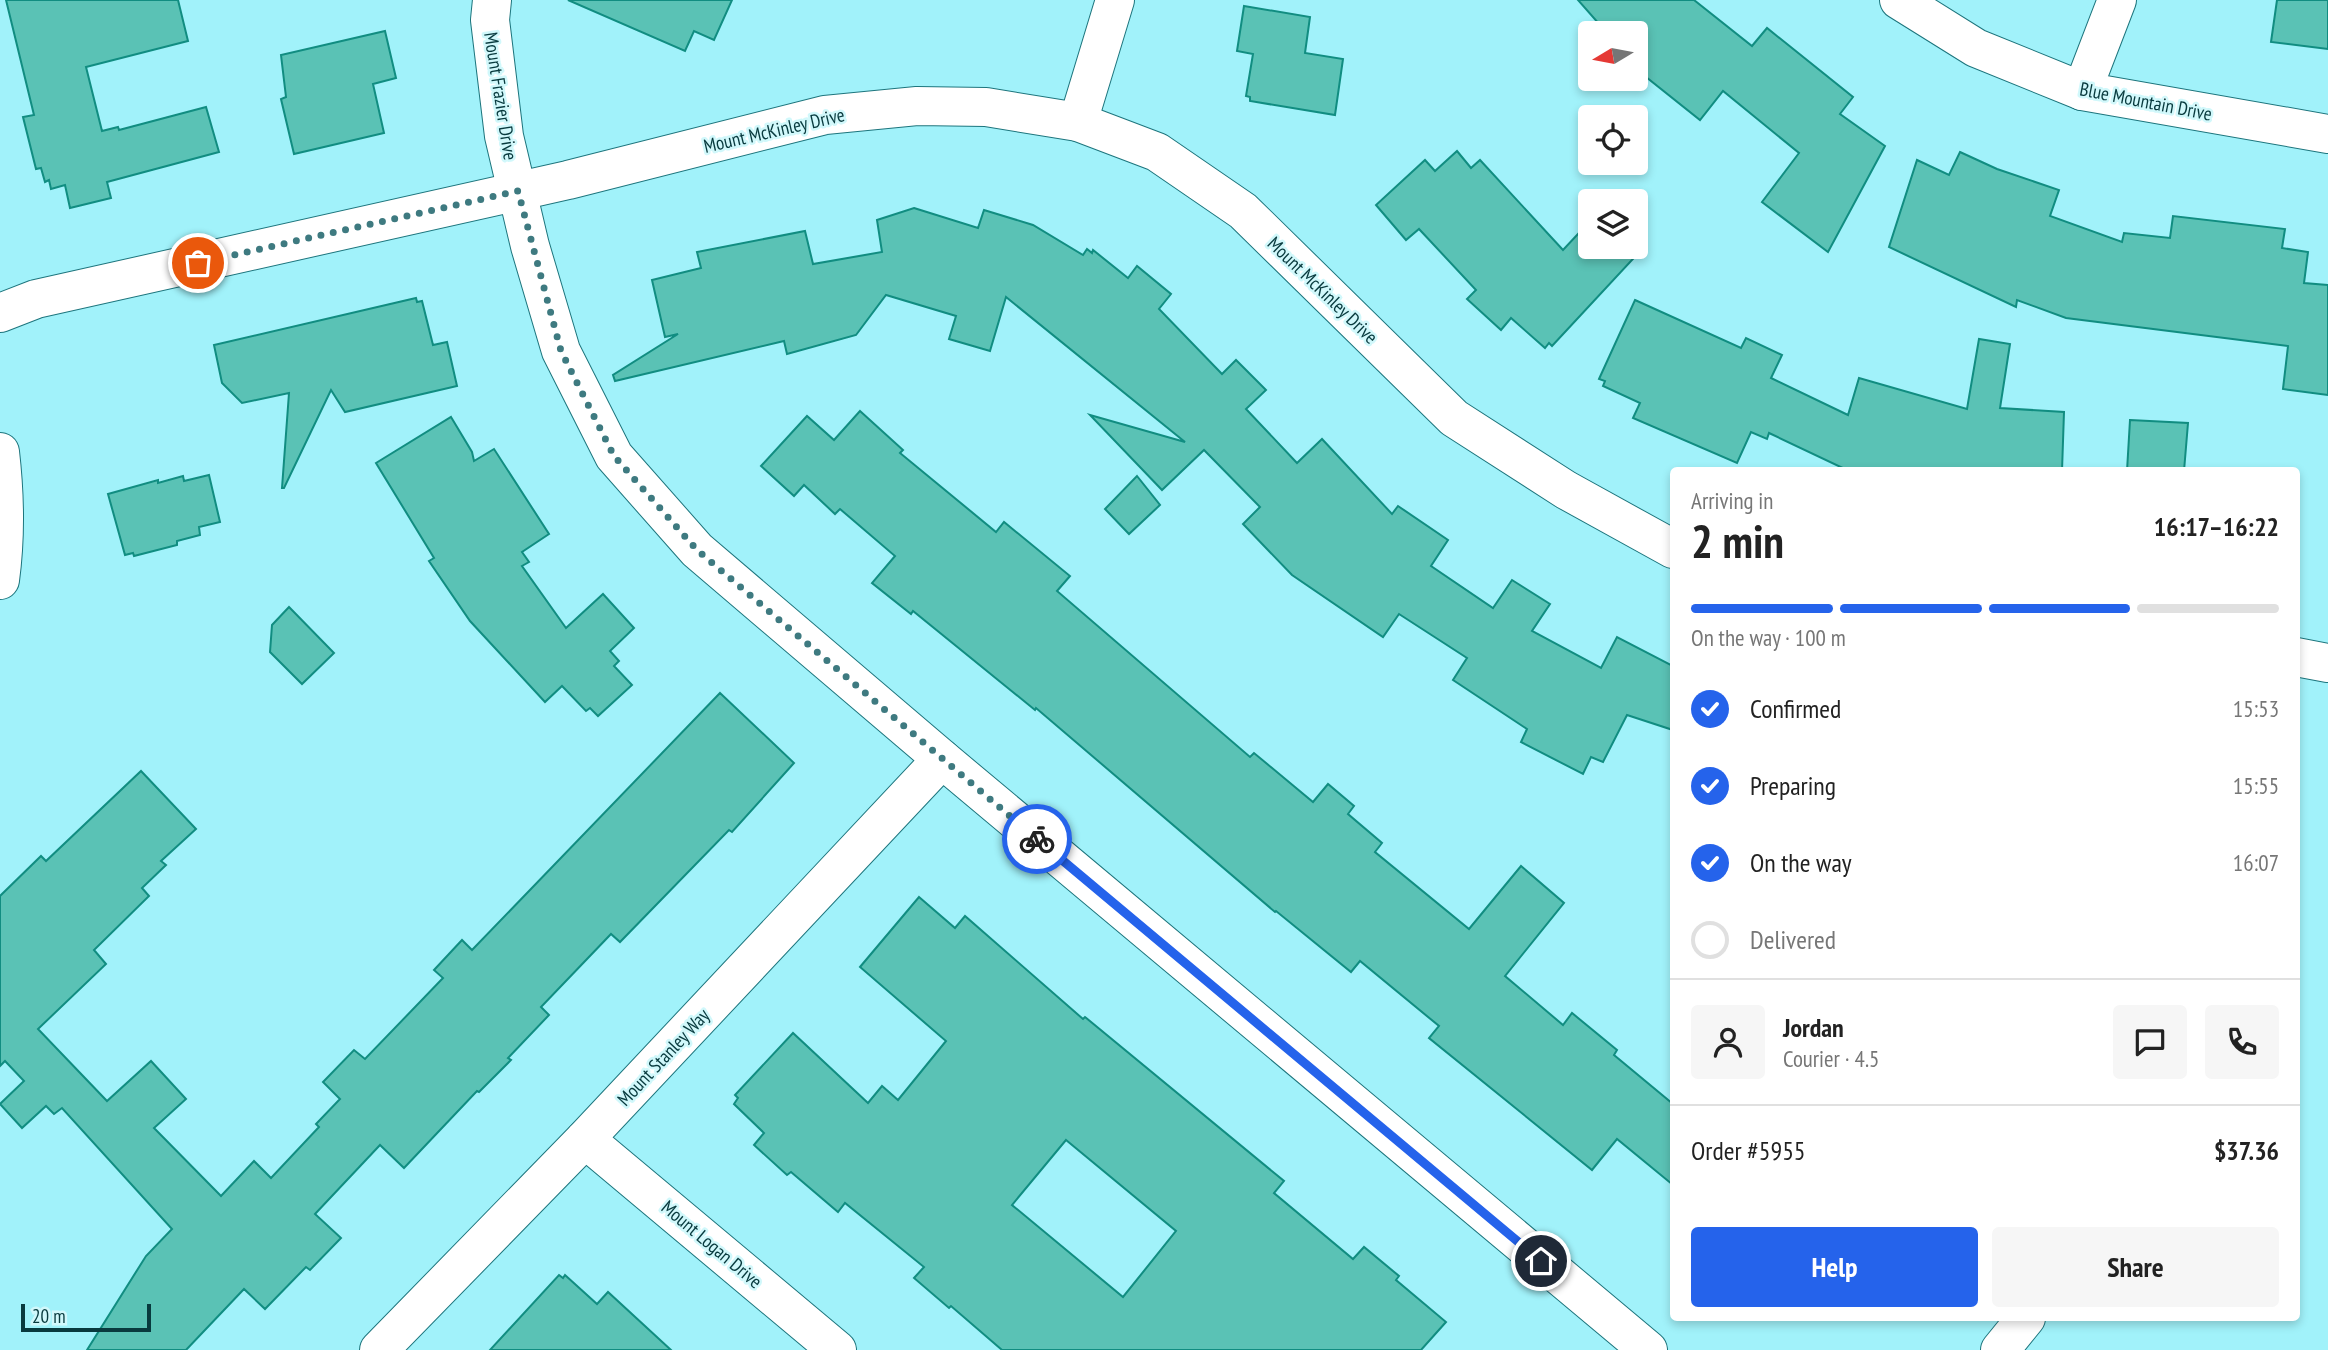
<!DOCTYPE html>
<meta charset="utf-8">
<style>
:root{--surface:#fff;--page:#f6f6f6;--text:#222;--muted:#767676;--line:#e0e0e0;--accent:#2563eb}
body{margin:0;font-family:"PT Sans Narrow",sans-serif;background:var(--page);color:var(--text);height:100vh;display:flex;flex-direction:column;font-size:26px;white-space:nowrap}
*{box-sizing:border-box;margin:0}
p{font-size:23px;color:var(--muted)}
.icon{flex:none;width:38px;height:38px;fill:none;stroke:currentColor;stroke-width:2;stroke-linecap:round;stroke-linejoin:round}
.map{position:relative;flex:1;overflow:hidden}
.details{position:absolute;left:1670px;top:467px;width:630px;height:854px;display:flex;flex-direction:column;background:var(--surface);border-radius:7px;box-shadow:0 4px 10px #0003}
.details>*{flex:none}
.needle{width:46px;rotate:260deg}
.fabs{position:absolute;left:1578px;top:21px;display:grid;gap:14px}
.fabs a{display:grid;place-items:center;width:70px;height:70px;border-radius:7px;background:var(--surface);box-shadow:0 4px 10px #0003;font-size:35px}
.scale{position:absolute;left:21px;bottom:18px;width:130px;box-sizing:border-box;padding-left:7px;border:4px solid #083a3e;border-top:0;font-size:19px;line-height:24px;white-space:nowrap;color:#083a3e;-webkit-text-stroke:5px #d1f8fb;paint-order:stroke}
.pin{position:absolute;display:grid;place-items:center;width:60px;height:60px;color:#fff;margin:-30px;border:4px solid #fff;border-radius:50%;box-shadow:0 2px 7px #0007}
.courier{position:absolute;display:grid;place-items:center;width:70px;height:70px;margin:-35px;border:5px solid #2563eb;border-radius:50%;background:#fff;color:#222;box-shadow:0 2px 9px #0007}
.overview em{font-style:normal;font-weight:700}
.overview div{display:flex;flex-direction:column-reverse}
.overview{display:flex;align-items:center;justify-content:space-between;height:119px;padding:0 21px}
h1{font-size:46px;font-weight:700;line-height:52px}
.bar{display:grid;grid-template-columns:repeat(4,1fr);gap:10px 7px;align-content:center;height:84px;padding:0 21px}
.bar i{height:9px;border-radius:5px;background:var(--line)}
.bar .selected{background:var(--accent)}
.bar p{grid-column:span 4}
.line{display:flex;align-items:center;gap:18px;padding:0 21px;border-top:2px solid var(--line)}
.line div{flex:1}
.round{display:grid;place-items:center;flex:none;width:74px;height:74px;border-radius:7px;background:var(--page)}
ol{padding:0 21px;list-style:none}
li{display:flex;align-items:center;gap:21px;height:77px}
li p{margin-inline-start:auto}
li .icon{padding:7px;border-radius:50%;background:var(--accent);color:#fff;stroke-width:4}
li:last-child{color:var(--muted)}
li i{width:38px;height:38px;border:4px solid var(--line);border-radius:50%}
.cta{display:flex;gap:14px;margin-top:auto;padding:14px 21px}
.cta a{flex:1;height:80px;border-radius:7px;background:var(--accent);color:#fff;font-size:28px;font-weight:700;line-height:80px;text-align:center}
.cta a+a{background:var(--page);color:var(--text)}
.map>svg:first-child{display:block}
.building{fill:#5ac2b5;stroke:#118d81;stroke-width:2;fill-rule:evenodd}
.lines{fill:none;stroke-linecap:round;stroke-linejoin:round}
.street-casing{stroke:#1d757d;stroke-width:40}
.secondary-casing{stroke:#1d757d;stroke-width:40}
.street{stroke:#fff;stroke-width:38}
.secondary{stroke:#fff;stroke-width:38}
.done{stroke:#3e7a80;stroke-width:7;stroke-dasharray:0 12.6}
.route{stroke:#2563eb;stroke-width:9}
.labels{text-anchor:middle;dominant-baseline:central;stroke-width:5;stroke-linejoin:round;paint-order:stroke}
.street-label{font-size:19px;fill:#083a3e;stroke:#d1f8fb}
</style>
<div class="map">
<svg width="2328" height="1350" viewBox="0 0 2328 1350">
<rect width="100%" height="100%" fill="#a1f2fa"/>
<g class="building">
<path d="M 6,0 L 178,0 L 188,41 L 86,67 L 102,131 L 118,127 L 119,130 L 206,107 L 219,152 L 107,182 L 111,198 L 70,208 L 65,185 L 51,189 L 49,180 L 45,182 L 41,168 L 36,169 L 23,117 L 34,115 Z"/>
<path d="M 568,0 L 732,0 L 714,40 L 694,31 L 685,51 Z"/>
<path d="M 1578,0 L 1694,0 L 1752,46 L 1767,28 L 1853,97 L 1840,114 L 1885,146 L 1828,252 L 1762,202 L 1799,153 L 1723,91 L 1700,120 L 1636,69 L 1636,33 L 1607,33 Z"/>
<path d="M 2277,0 L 2328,0 L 2328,49 L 2271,42 Z"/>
<path d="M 1244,6 L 1310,17 L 1305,53 L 1343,59 L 1335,115 L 1250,101 L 1250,97 L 1246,96 L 1253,54 L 1237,51 Z"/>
<path d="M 385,31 L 396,78 L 373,84 L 384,133 L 294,154 L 281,99 L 286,97 L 281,55 Z"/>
<path d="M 1457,151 L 1471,168 L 1480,160 L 1563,250 L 1591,220 L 1591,247 L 1644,247 L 1552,346 L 1549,343 L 1545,348 L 1511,318 L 1501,330 L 1467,299 L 1476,290 L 1419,229 L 1406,240 L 1376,205 L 1425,160 L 1435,171 Z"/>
<path d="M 1960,152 L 1997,169 L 2059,190 L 2050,216 L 2122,242 L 2124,233 L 2170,238 L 2173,216 L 2285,229 L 2282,248 L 2308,252 L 2304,283 L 2328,285 L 2328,395 L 2283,389 L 2288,346 L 2066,318 L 2017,300 L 2016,307 L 1889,247 L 1917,160 L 1949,175 Z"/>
<path d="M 914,208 L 978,228 L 984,210 L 1033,225 L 1083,255 L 1087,249 L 1092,253 L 1093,250 L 1128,278 L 1137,266 L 1171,294 L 1159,309 L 1222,374 L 1236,360 L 1266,390 L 1246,409 L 1297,463 L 1322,439 L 1392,514 L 1398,506 L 1448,540 L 1431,566 L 1493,608 L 1512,580 L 1550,604 L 1532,631 L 1601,668 L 1617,637 L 1673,666 L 1673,730 L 1627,715 L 1603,762 L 1591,757 L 1583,774 L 1521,742 L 1527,729 L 1453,680 L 1467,658 L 1399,614 L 1383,637 L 1292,575 L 1243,524 L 1260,507 L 1204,450 L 1162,490 L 1090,415 L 1185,442 L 1006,297 L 990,351 L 949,339 L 956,316 L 886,295 L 856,335 L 787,354 L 784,341 L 615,381 L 613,375 L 678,334 L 665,337 L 652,280 L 701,268 L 697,252 L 805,231 L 813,264 L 882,252 L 877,220 Z"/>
<path d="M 416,298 L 417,302 L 422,301 L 433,345 L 447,342 L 457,386 L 345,412 L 331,390 L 284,488 L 282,488 L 289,393 L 242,403 L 222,383 L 214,345 Z"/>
<path d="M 1635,300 L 1741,348 L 1746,338 L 1782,355 L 1771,378 L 1848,415 L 1859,378 L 1967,409 L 1979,339 L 2010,344 L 2000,408 L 2064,412 L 2062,471 L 1849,471 L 1769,433 L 1767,439 L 1751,432 L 1737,463 L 1633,418 L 1640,403 L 1603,386 L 1605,381 L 1599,379 Z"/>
<path d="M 860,411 L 903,450 L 900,453 L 996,532 L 1004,522 L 1070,576 L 1057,591 L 1250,757 L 1254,753 L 1313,802 L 1328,784 L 1354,806 L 1348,814 L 1382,843 L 1375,852 L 1469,929 L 1521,866 L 1564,903 L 1505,976 L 1563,1025 L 1572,1013 L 1617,1050 L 1614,1055 L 1673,1104 L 1673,1185 L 1617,1139 L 1592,1170 L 1429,1038 L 1439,1026 L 1360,961 L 1351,972 L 1276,911 L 1275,912 L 1036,708 L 1035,710 L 913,611 L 911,614 L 872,583 L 895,556 L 840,509 L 835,514 L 804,485 L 794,496 L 761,466 L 807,416 L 834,440 Z"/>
<path d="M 451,417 L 472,452 L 474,461 L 494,449 L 549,534 L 522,552 L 529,562 L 522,566 L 566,628 L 603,594 L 634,628 L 610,651 L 619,661 L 614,666 L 632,685 L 598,716 L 590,708 L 586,711 L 562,686 L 545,702 L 470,621 L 429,561 L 434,558 L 376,463 Z"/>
<path d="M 2130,420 L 2188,423 L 2184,471 L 2127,471 Z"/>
<path d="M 209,475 L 220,522 L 199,527 L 200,535 L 177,541 L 177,545 L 134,556 L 133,553 L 125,555 L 108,494 L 158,480 L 158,483 L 183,476 L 184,481 Z"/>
<path d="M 1137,476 L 1160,505 L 1129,534 L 1105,509 Z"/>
<path d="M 289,607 L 334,653 L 302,684 L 270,652 L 272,625 Z"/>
<path d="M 720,693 L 794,763 L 732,832 L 729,830 L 620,942 L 611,934 L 541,1007 L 549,1015 L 508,1058 L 511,1060 L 479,1092 L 477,1091 L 404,1168 L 380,1145 L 315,1214 L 341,1238 L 310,1270 L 306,1267 L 265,1309 L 244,1289 L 186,1350 L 87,1350 L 146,1256 L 172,1229 L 62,1108 L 54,1114 L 46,1106 L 22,1128 L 0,1104 L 24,1081 L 5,1061 L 0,1066 L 0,896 L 41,856 L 46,861 L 141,771 L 196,829 L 161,861 L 166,865 L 142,888 L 149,896 L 94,950 L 106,964 L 38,1029 L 107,1101 L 151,1061 L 186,1099 L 154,1128 L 221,1196 L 254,1161 L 271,1178 L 319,1127 L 316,1124 L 340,1099 L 323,1082 L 354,1050 L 365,1059 L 443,978 L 434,970 L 462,940 L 472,950 Z"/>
<path d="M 919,897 L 955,928 L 965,916 L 1083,1019 L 1085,1017 L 1284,1181 L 1274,1193 L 1353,1259 L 1364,1247 L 1399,1276 L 1396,1280 L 1446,1322 L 1421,1350 L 1002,1350 L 951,1306 L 949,1308 L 914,1278 L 924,1267 L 845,1203 L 838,1212 L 791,1172 L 787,1175 L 754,1145 L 764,1133 L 734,1104 L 738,1098 L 735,1095 L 793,1033 L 868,1103 L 882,1086 L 898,1100 L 946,1041 L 860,967 ZM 1066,1140 L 1176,1231 L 1123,1297 L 1012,1205 Z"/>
<path d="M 559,1275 L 563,1278 L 565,1275 L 597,1304 L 608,1292 L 671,1350 L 490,1350 Z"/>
</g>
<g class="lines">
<g class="street-casing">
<g id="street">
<path d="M 492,0 L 490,20 L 504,136 L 530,246 L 561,351 L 614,456 L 697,550 L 942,759 L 1648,1350"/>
<path d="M 1899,0 L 1976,48 L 2082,91 L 2328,134"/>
<path d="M 2082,91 L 2117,0"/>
<path d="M 1078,122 L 1115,0"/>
<path d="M 0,313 L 36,299 L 568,180 L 825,115 L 917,106 L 986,107 L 1078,122 L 1157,152 L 1243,211 L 1454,418 L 1566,490 L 1673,549"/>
<path d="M 2296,657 L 2328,663"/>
<path d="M 585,1139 L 837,1350"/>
<path d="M 379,1350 L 585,1139 L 942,759"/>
<path d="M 2000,1350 L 2026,1318"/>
</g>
</g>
<g class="secondary-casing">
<path id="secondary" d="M 0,452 C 5,495 6,536 0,580"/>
</g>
<use href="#street" class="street"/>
<use href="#secondary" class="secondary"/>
</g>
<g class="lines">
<path class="done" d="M 198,263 L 518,191 L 561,351 L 614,456 L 697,550 L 1037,839"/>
<path class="route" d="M 1037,839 L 1541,1261"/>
</g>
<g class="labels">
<g class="street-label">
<text transform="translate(501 96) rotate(81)">Mount Frazier Drive</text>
<text transform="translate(2146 101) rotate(11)">Blue Mountain Drive</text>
<text transform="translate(774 130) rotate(-13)">Mount McKinley Drive</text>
<text transform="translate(1323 290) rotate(44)">Mount McKinley Drive</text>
<text transform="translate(663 1057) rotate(-47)">Mount Stanley Way</text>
<text transform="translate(712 1244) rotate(40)">Mount Logan Drive</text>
</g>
</g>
</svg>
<div class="fabs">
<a><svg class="needle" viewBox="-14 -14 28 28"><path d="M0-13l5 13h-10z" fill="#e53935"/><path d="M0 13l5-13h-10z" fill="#767676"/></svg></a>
<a><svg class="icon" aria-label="locate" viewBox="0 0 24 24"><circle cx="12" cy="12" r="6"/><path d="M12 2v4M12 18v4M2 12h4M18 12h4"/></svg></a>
<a><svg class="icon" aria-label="layers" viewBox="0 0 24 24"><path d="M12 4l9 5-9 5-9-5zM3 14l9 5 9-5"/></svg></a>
</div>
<div class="scale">20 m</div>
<div class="pin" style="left:198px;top:263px;background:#ea580c"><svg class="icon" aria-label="bag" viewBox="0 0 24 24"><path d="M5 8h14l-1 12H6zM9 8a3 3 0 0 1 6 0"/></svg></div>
<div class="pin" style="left:1541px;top:1261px;background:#1f2937"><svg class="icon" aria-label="home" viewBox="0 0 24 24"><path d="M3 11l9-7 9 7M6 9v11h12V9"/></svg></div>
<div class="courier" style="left:1037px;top:839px"><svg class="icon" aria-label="bike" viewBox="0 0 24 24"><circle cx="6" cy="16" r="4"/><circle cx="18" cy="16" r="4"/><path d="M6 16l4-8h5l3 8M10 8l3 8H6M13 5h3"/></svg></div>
<section class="details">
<div class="overview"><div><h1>2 min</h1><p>Arriving in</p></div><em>16:17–16:22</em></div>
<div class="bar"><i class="selected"></i><i class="selected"></i><i class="selected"></i><i></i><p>On the way · 100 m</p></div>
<ol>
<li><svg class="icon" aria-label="check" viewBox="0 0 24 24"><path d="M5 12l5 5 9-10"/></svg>Confirmed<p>15:53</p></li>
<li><svg class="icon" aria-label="check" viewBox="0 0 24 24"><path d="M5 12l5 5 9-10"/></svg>Preparing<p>15:55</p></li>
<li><svg class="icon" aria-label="check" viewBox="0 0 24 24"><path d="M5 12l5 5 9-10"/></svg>On the way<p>16:07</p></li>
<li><i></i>Delivered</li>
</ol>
<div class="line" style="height:126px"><a class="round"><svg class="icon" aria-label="person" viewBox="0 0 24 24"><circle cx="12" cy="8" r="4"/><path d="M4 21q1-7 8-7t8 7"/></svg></a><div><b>Jordan</b><p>Courier · 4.5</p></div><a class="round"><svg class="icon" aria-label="chat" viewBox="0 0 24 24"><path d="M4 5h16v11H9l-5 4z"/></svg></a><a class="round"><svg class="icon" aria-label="phone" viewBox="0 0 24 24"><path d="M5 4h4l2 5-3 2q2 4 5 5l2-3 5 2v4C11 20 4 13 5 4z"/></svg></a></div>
<div class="line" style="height:91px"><div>Order #5955</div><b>$37.36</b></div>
<div class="cta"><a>Help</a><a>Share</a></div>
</section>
</div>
